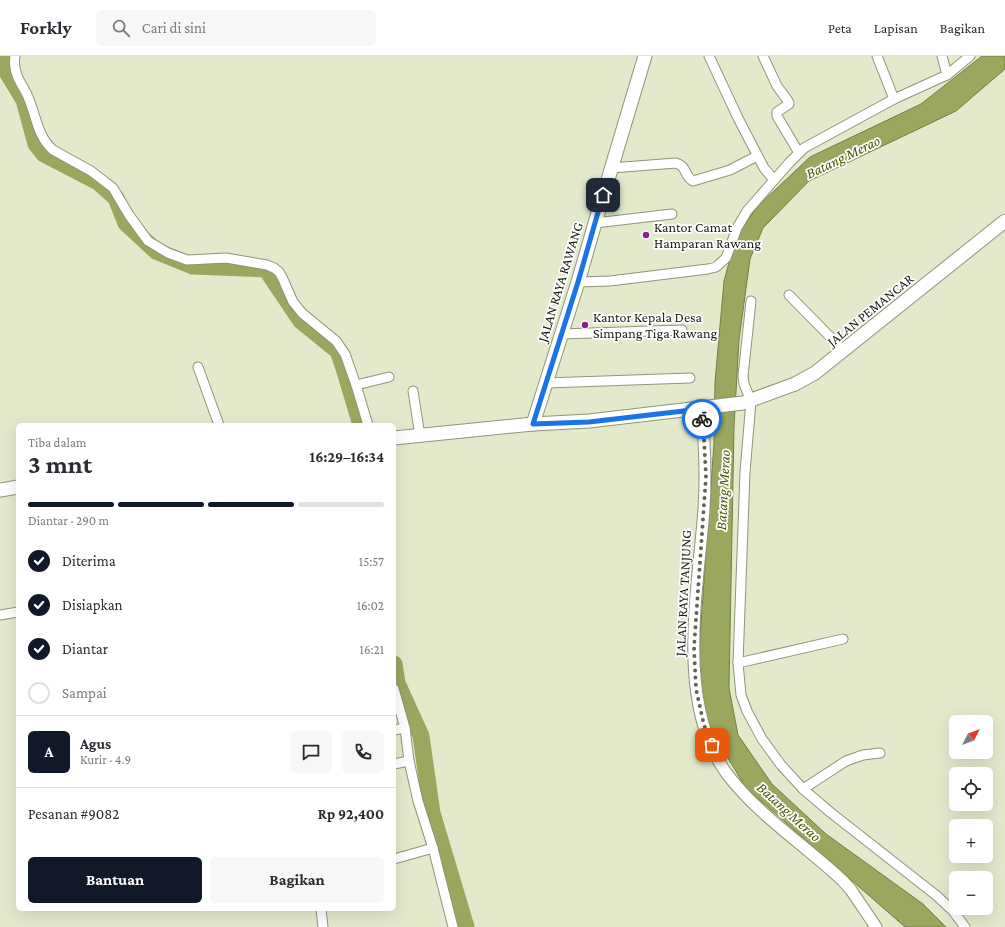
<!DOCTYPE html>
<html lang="id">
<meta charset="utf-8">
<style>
:root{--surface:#fff;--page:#f7f7f7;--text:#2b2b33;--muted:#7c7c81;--line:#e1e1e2;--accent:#111827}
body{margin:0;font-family:"Crimson Pro",serif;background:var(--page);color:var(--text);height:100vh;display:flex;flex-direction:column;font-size:15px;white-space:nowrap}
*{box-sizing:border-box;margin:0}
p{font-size:13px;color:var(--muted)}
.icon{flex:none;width:22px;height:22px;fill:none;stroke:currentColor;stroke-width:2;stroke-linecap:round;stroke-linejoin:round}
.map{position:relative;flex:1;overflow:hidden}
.panel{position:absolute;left:16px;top:367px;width:380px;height:488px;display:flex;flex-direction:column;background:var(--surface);border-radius:6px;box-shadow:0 4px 16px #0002}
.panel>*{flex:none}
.needle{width:26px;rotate:48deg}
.controls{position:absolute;left:949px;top:659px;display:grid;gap:8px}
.controls a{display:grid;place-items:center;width:44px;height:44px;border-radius:6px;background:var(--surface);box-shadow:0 4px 16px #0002;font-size:20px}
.pin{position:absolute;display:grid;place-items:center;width:34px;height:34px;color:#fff;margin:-17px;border-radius:8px;box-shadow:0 2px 6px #0006}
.courier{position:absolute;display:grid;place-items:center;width:40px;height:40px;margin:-20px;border:3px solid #1a73e8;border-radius:50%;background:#fff;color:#222;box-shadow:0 1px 5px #0007}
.headline em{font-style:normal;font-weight:700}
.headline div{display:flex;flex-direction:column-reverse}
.headline{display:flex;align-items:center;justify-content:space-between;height:68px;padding:0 12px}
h1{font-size:26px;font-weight:700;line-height:30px}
.bar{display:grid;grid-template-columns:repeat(4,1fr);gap:6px 4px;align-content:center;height:48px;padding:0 12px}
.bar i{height:5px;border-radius:3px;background:var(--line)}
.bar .selected{background:var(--accent)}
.bar p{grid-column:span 4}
.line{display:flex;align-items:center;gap:10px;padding:0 12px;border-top:1px solid var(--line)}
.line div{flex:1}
.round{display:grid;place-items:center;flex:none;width:42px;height:42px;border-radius:6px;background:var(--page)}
ol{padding:0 12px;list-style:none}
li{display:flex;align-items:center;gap:12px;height:44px}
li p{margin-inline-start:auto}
li .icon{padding:4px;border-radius:50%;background:var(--accent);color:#fff;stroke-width:4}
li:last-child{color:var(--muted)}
li i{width:22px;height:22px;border:2px solid var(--line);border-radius:50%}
.primary-button{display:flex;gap:8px;margin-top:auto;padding:8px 12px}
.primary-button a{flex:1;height:46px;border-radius:6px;background:var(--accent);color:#fff;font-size:16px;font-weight:700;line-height:46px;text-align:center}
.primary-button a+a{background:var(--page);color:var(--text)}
header{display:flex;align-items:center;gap:24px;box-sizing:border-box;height:56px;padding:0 20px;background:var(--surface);border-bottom:1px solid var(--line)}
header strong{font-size:19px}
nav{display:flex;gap:22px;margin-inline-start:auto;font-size:14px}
.search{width:280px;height:36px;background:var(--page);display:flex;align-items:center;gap:10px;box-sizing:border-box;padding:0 14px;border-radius:6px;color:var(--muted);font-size:15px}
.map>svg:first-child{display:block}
.water{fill:#99a75f;stroke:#737e48}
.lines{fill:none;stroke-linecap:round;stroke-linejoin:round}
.river{stroke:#99a75f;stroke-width:17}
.minor-casing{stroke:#8e9579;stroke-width:11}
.tertiary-casing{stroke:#8e9579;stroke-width:13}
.secondary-casing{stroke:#8e9579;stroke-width:15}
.minor{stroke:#fff;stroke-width:9}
.tertiary{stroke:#fff;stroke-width:11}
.secondary{stroke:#fff;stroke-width:13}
.done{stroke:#606553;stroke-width:4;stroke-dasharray:0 7.2}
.route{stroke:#1a73e8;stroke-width:5}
.poi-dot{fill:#892289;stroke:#fff;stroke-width:1.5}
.labels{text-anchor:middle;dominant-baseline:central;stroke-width:3.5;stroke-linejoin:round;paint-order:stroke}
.poi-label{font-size:14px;fill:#1a1d12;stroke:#fff;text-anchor:start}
.street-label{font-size:14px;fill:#1a1d12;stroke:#fff}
.water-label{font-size:15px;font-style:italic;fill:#4d5800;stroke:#fff}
</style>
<header>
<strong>Forkly</strong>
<div class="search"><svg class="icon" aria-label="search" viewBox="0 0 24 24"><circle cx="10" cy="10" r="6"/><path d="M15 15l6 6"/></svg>Cari di sini</div>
<nav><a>Peta</a><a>Lapisan</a><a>Bagikan</a></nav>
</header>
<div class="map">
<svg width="1005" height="871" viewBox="0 0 1005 871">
<rect width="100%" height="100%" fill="#e3eacc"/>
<path class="water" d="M 982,0 L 1005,0 L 1005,13 L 956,55 L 809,125 L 763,172 L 750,203 L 739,284 L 734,371 L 729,632 L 738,679 L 772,728 L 826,778 L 923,848 L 946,871 L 905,871 L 746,732 L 711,674 L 703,647 L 698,608 L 714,387 L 715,326 L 724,225 L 736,181 L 757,151 L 810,101 L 921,48 Z"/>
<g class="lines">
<g class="river">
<path d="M 4,0 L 7,16 L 24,44 L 36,88 L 44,98 L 98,126 L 116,142 L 126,167 L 156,195 L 193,210 L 266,213 L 301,265 L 338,295 L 344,312 L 361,369"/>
<path d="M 394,608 L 397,627 L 421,680 L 432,757 L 466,871"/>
</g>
<g class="minor-casing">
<g id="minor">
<path d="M 15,0 C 14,6 14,12 17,19 C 19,26 25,33 28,41 C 36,59 37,80 53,94 L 91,115 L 113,132 L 129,159 L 148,185 L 168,197 L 187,204 L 226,202 L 267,209 L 274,212 L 279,216 L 282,221 L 293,246 L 302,257 L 336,285 L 345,298 L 356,329 L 368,369"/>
<path d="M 709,0 L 738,62 L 764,112 L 774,124"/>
<path d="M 763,0 L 777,30 L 788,45 L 789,48 L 777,56 L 777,60 L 799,97"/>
<path d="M 877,0 L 894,43"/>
<path d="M 942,0 L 947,19"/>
<path d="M 611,112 L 676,107 C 688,111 683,119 693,125 L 730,114 L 757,100"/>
<path d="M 595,167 L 672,158"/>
<path d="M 578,226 L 610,225 L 708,213 L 716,211 L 726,202 L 737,172 L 747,155 L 789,107 L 804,92 L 894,43 L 947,19 L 970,0"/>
<path d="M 789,239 L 844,295"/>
<path d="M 751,245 L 743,320 L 744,328 L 751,345 L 745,416 L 738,607 L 741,639 L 747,655 L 762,683 L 781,709 L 803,733 L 830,756 L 937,840 L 953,855 L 965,871"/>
<path d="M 561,278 L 682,274"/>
<path d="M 198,311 L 219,369"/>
<path d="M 546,327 L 690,322"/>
<path d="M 356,329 L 389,321"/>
<path d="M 413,335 L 420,380"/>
<path d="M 0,559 L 18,556"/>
<path d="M 738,607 L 843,583"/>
<path d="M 394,633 L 405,672 L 409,705 L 418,745 L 433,792 L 453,871"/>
<path d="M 394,674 L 405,672"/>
<path d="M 394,708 L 409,705"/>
<path d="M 803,733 L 846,705 L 863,699 L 880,697"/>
<path d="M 394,803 L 433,792"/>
<path d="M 321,853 L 323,871"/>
</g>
</g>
<g class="tertiary-casing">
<path id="tertiary" d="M 701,353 C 705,386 706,419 704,453 C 698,534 675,648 727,718 C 759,760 805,789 843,825 L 851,834 L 876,871"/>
</g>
<g class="secondary-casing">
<g id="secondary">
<path d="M 533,368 L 578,226 L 595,167 L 645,0"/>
<path d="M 394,382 L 533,368 L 589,365 L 743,347 L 795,328 L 815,317 L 1005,165"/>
<path d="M 0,434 L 18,431"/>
</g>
</g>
<use href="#minor" class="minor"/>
<use href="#tertiary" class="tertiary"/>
<use href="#secondary" class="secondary"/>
</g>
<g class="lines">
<path class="done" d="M 702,363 L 704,384 L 706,420 L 694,592 L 696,633 L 704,669 L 712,689"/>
<path class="route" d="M 603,139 L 578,226 L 533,368 L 589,366 L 701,353 L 702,363"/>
</g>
<g class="poi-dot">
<circle cx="646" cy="179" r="4"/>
<circle cx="585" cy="269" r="4"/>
</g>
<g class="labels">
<g class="poi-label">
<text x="654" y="171">Kantor Camat<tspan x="654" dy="16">Hamparan Rawang</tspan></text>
<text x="593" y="261">Kantor Kepala Desa<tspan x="593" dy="16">Simpang Tiga Rawang</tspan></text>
</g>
<g class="street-label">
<text transform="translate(560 226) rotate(-73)">JALAN RAYA RAWANG</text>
<text transform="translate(870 254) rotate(-39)">JALAN PEMANCAR</text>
<text transform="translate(683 537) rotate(-87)">JALAN RAYA TANJUNG</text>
</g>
<g class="water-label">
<text transform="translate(843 101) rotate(-26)">Batang Merao</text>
<text transform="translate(723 434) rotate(-87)">Batang Merao</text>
<text transform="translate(789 756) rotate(42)">Batang Merao</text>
</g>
</g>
</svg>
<div class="controls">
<a><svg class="needle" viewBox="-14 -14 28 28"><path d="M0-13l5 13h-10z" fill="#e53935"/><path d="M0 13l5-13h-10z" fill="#7c7c81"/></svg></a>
<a><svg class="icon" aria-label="locate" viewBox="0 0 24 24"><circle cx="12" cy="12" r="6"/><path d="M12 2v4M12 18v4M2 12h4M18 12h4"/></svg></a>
<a>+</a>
<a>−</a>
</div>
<div class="pin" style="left:712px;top:689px;background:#ea580c"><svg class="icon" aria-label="bag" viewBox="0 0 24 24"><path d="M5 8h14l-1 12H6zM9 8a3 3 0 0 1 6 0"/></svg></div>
<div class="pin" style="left:603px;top:139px;background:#1f2937"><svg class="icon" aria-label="home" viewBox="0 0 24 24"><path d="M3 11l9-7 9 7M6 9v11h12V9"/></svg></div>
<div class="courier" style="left:702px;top:363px"><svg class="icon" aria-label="bike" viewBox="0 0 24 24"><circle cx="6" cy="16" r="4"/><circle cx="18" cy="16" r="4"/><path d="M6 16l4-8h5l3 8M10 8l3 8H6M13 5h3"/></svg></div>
<section class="panel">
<div class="headline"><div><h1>3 mnt</h1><p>Tiba dalam</p></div><em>16:29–16:34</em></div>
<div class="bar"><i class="selected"></i><i class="selected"></i><i class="selected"></i><i></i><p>Diantar · 290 m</p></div>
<ol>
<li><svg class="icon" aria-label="check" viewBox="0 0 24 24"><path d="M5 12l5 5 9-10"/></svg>Diterima<p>15:57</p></li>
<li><svg class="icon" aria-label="check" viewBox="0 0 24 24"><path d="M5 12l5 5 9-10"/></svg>Disiapkan<p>16:02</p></li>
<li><svg class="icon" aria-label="check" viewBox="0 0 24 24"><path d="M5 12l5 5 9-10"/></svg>Diantar<p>16:21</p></li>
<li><i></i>Sampai</li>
</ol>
<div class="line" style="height:72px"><b class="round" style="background:var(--accent);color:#fff">A</b><div><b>Agus</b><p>Kurir · 4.9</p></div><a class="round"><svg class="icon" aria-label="chat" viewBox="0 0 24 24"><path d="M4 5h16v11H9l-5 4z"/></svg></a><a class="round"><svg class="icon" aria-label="phone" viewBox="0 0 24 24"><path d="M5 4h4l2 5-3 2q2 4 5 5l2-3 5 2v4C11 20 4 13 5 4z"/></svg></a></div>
<div class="line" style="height:52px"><div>Pesanan #9082</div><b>Rp 92,400</b></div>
<div class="primary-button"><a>Bantuan</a><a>Bagikan</a></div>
</section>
</div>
